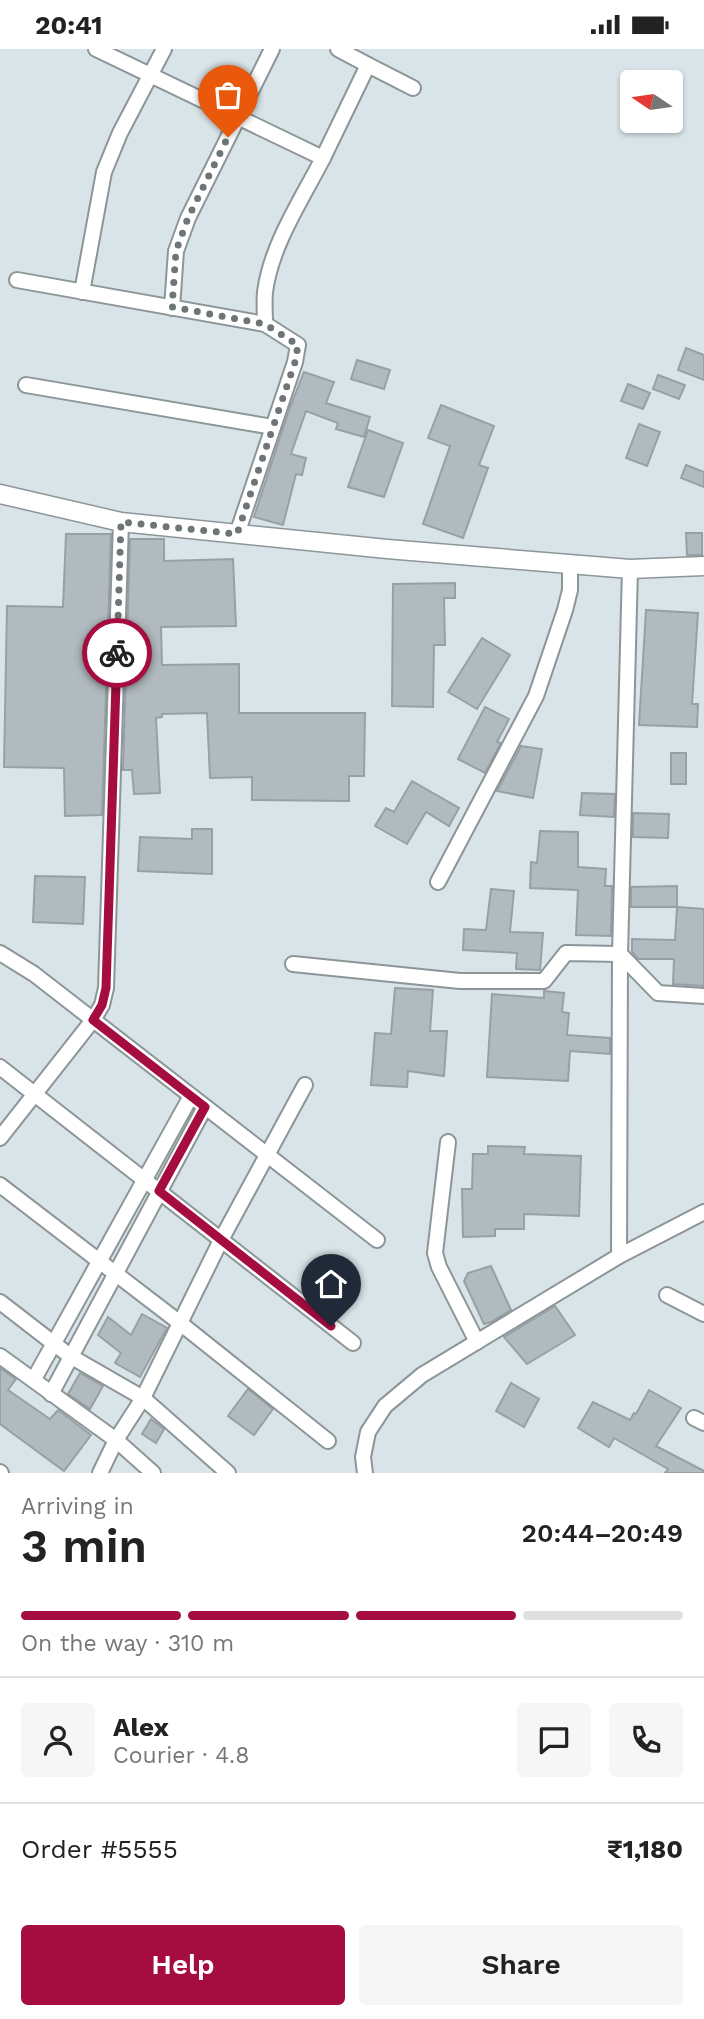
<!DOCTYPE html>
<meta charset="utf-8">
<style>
:root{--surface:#fff;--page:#f6f6f6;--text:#222;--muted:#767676;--line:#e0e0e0;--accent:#a50d41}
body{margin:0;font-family:"Work Sans",sans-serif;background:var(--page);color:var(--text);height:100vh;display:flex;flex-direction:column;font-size:26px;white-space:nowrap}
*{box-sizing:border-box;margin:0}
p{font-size:23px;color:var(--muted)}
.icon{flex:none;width:38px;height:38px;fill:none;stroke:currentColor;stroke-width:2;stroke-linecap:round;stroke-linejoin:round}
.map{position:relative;height:1424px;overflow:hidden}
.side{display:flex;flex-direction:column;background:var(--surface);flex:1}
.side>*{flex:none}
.needle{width:46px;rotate:283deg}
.fabs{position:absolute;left:620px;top:21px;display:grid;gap:14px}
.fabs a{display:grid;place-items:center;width:63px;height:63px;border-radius:7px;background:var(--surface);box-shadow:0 2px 5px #0004;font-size:35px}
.pin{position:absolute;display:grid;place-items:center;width:60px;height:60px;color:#fff;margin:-72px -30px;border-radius:50% 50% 50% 0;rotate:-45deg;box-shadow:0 0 7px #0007}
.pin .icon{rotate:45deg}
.courier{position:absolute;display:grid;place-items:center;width:70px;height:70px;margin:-35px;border:5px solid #a50d41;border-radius:50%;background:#fff;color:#222;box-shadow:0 2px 9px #0007}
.overview em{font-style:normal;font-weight:600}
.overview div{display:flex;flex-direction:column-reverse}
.overview{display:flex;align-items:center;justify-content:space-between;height:119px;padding:0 21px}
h1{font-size:46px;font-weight:600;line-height:52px}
.bar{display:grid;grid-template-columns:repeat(4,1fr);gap:10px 7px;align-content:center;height:84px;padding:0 21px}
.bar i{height:9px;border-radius:5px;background:var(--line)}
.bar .on{background:var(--accent)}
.bar p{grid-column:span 4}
.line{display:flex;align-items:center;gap:18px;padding:0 21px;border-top:2px solid var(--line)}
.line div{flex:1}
.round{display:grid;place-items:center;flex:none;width:74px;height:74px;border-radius:7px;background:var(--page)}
.cta{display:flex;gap:14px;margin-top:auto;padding:14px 21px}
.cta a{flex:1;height:80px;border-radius:7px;background:var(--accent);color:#fff;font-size:28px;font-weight:600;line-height:80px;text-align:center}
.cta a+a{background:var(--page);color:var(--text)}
.status{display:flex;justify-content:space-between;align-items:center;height:49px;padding:0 35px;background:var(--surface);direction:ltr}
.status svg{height:19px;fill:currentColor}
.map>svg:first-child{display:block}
.building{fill:#b1bbbf;stroke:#97a1a5;stroke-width:2}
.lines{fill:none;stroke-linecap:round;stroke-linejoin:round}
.minor-casing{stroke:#8c9699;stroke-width:18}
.tertiary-casing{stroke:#8c9699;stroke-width:21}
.minor{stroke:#fff;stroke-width:14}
.tertiary{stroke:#fff;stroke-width:18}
.done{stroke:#6e7577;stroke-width:7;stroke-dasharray:0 12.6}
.route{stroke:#a50d41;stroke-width:9}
</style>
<div class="status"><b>20:41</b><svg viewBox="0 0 49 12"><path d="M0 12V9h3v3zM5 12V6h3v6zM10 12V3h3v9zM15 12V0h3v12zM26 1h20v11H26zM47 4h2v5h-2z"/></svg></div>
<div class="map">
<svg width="704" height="1424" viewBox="0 0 704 1424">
<rect width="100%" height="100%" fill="#d9e4e8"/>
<g class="building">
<path d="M 686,299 L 704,306 L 704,331 L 678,321 Z"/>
<path d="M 357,311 L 390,321 L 384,340 L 351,330 Z"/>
<path d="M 304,323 L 334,333 L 326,354 L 370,368 L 364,388 L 336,380 L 338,374 L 306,362 L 291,405 L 306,409 L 302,426 L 296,425 L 283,476 L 254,468 L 289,361 Z"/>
<path d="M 658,326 L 685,336 L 679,350 L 653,340 Z"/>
<path d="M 628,335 L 650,344 L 643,360 L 621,352 Z"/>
<path d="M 441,356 L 494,377 L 479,416 L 488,419 L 463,489 L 423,475 L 450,397 L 428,389 Z"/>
<path d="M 639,375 L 660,383 L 647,417 L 626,409 Z"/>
<path d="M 368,381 L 403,394 L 384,448 L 348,438 Z"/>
<path d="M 686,416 L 704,423 L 704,438 L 681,429 Z"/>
<path d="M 686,484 L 702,484 L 702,506 L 687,506 Z"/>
<path d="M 66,485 L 111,485 L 102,766 L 65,767 L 64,719 L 4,718 L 7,557 L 63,558 Z"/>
<path d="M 130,490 L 164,490 L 164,512 L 233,510 L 236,577 L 161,578 L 162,616 L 239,615 L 239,664 L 365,664 L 364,727 L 349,727 L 349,752 L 252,751 L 252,728 L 210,729 L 207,664 L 162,665 L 162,668 L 156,669 L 160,744 L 134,745 L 132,721 L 123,721 Z"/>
<path d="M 455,534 L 455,549 L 444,549 L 445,596 L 434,596 L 433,658 L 392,657 L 393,535 Z"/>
<path d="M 646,561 L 698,564 L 692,655 L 698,655 L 697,678 L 639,676 Z"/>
<path d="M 482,589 L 510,606 L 477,660 L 448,643 Z"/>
<path d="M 485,658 L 509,670 L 497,693 L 501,694 L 485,724 L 458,710 Z"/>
<path d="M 521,697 L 542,700 L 533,749 L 497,742 Z"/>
<rect x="671" y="704" width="15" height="31"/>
<path d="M 412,732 L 459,759 L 449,777 L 426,763 L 407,795 L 375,777 L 386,759 L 394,763 Z"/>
<path d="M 582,744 L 615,745 L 614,768 L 580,766 Z"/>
<path d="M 633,764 L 669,765 L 668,789 L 633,788 Z"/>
<path d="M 192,780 L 212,780 L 212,825 L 138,822 L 140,788 L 192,790 Z"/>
<path d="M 540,782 L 578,783 L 578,818 L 606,820 L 605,837 L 612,837 L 611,887 L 576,886 L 578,841 L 530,839 L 531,813 L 537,814 Z"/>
<path d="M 35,827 L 85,828 L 83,875 L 33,873 Z"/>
<path d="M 677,837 L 677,858 L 631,858 L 631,838 Z"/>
<path d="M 491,840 L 514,842 L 510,883 L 543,884 L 540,921 L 516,920 L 517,904 L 463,901 L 464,880 L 486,881 Z"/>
<path d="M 677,858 L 704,860 L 704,937 L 673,935 L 674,910 L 638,910 L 632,903 L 632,890 L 675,891 Z"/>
<path d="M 395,939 L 433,941 L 430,982 L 447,982 L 444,1027 L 408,1022 L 407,1038 L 371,1036 L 375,984 L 391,985 Z"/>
<path d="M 544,942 L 564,944 L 562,963 L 569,964 L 567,986 L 610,989 L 610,1005 L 570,1002 L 568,1032 L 487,1028 L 492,945 L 544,949 Z"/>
<path d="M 488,1097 L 525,1098 L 524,1105 L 581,1107 L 579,1167 L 524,1165 L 524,1180 L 495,1180 L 495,1187 L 463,1188 L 462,1140 L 472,1140 L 473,1105 L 488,1105 Z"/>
<path d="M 491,1217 L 511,1261 L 491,1273 L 484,1275 L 464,1232 L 468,1224 Z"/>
<path d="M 555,1257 L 575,1286 L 527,1315 L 504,1288 Z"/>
<path d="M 142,1265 L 167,1279 L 140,1328 L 115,1314 L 121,1304 L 98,1286 L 108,1268 L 131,1286 Z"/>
<path d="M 0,1319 L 16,1330 L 8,1341 L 50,1370 L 58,1361 L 91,1386 L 64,1422 L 0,1375 Z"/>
<path d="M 80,1324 L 103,1337 L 90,1360 L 68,1345 Z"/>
<path d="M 511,1334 L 539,1350 L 524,1378 L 496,1362 Z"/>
<path d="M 248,1340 L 273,1360 L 254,1386 L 228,1367 Z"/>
<path d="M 649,1341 L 681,1359 L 656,1397 L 704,1422 L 704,1424 L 665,1424 L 668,1420 L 614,1389 L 609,1398 L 578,1379 L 593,1353 L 630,1371 L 634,1364 L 636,1365 Z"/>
<path d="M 151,1370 L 164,1380 L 156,1394 L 142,1385 Z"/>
</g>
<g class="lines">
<g class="minor-casing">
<g id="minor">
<path d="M 96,0 L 323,109 C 302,150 271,196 265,243 C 264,253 265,264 265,275 L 298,296 L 295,313 L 237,485"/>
<path d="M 338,0 L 368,16"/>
<path d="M 323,109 L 368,16 L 413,39"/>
<path d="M 17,231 L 265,275"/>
<path d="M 82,243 L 104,123 L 120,84 L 164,0"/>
<path d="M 172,259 L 176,202 L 188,169 L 272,0"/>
<path d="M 26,336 L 273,378"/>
<path d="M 438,833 L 536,647 L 565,561 L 570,541 L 570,515"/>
<path d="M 0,904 L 34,925 L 377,1191"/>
<path d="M 293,915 L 460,932 L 544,932 L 566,904 L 620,905 L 658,944 L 704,947"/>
<path d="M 0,1018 L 353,1294"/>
<path d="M 0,1089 L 93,971 L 102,956 L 106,939 L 121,473"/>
<path d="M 448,1093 L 435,1204 L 439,1218 L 477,1293"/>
<path d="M 0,1136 L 180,1274 L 328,1392"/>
<path d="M 619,1207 L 620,905 L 630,520"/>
<path d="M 667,1246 L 704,1265"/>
<path d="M 0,1253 L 70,1307 L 143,1349 L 228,1424"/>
<path d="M 0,1307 L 116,1391 L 153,1424"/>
<path d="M 34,1330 L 191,1047"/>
<path d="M 51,1345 L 205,1058"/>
<path d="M 694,1369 L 704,1374"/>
<path d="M 0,1423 L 1,1424"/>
<path d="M 100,1424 L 116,1391 L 143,1349 L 221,1191 L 305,1036"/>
<path d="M 365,1424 L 363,1408 L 368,1383 L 385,1357 L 422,1326 L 619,1207 L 704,1163"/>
</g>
</g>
<g class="tertiary-casing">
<path id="tertiary" d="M 0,445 L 121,473 L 387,500 L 630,520 L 704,517"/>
</g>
<use href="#minor" class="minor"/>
<use href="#tertiary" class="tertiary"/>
</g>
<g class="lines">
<path class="done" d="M 117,604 L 121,473 L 237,485 L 295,313 L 298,296 L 265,275 L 172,258 L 176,202 L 188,169 L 228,88"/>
<path class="route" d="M 117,604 L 106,939 L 102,956 L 93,971 L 205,1058 L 159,1142 L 331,1277"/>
</g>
</svg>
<div class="fabs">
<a><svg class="needle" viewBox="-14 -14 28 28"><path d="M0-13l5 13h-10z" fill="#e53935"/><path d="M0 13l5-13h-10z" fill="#767676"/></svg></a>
</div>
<div class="pin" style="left:228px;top:88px;background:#ea580c"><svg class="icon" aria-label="bag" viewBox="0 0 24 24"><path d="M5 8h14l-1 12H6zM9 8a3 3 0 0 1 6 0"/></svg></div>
<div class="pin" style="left:331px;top:1277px;background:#1f2937"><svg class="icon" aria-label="home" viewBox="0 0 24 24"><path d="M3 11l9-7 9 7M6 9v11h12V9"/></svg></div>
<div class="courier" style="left:117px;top:604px"><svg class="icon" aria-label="bike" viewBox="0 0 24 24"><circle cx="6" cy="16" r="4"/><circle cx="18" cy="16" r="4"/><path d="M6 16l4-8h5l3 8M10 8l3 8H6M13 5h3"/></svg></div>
</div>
<section class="side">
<div class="overview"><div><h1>3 min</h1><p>Arriving in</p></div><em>20:44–20:49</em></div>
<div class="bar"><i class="on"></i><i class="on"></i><i class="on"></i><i></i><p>On the way · 310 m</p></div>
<div class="line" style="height:126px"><a class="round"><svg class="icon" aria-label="person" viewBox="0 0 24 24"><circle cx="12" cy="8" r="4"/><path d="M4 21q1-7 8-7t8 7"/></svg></a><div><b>Alex</b><p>Courier · 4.8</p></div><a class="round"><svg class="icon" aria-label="chat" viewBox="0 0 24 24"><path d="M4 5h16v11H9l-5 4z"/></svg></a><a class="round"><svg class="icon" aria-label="phone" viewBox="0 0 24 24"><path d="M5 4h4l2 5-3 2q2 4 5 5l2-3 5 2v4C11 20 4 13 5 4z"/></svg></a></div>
<div class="line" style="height:91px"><div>Order #5555</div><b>₹1,180</b></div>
<div class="cta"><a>Help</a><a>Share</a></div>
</section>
